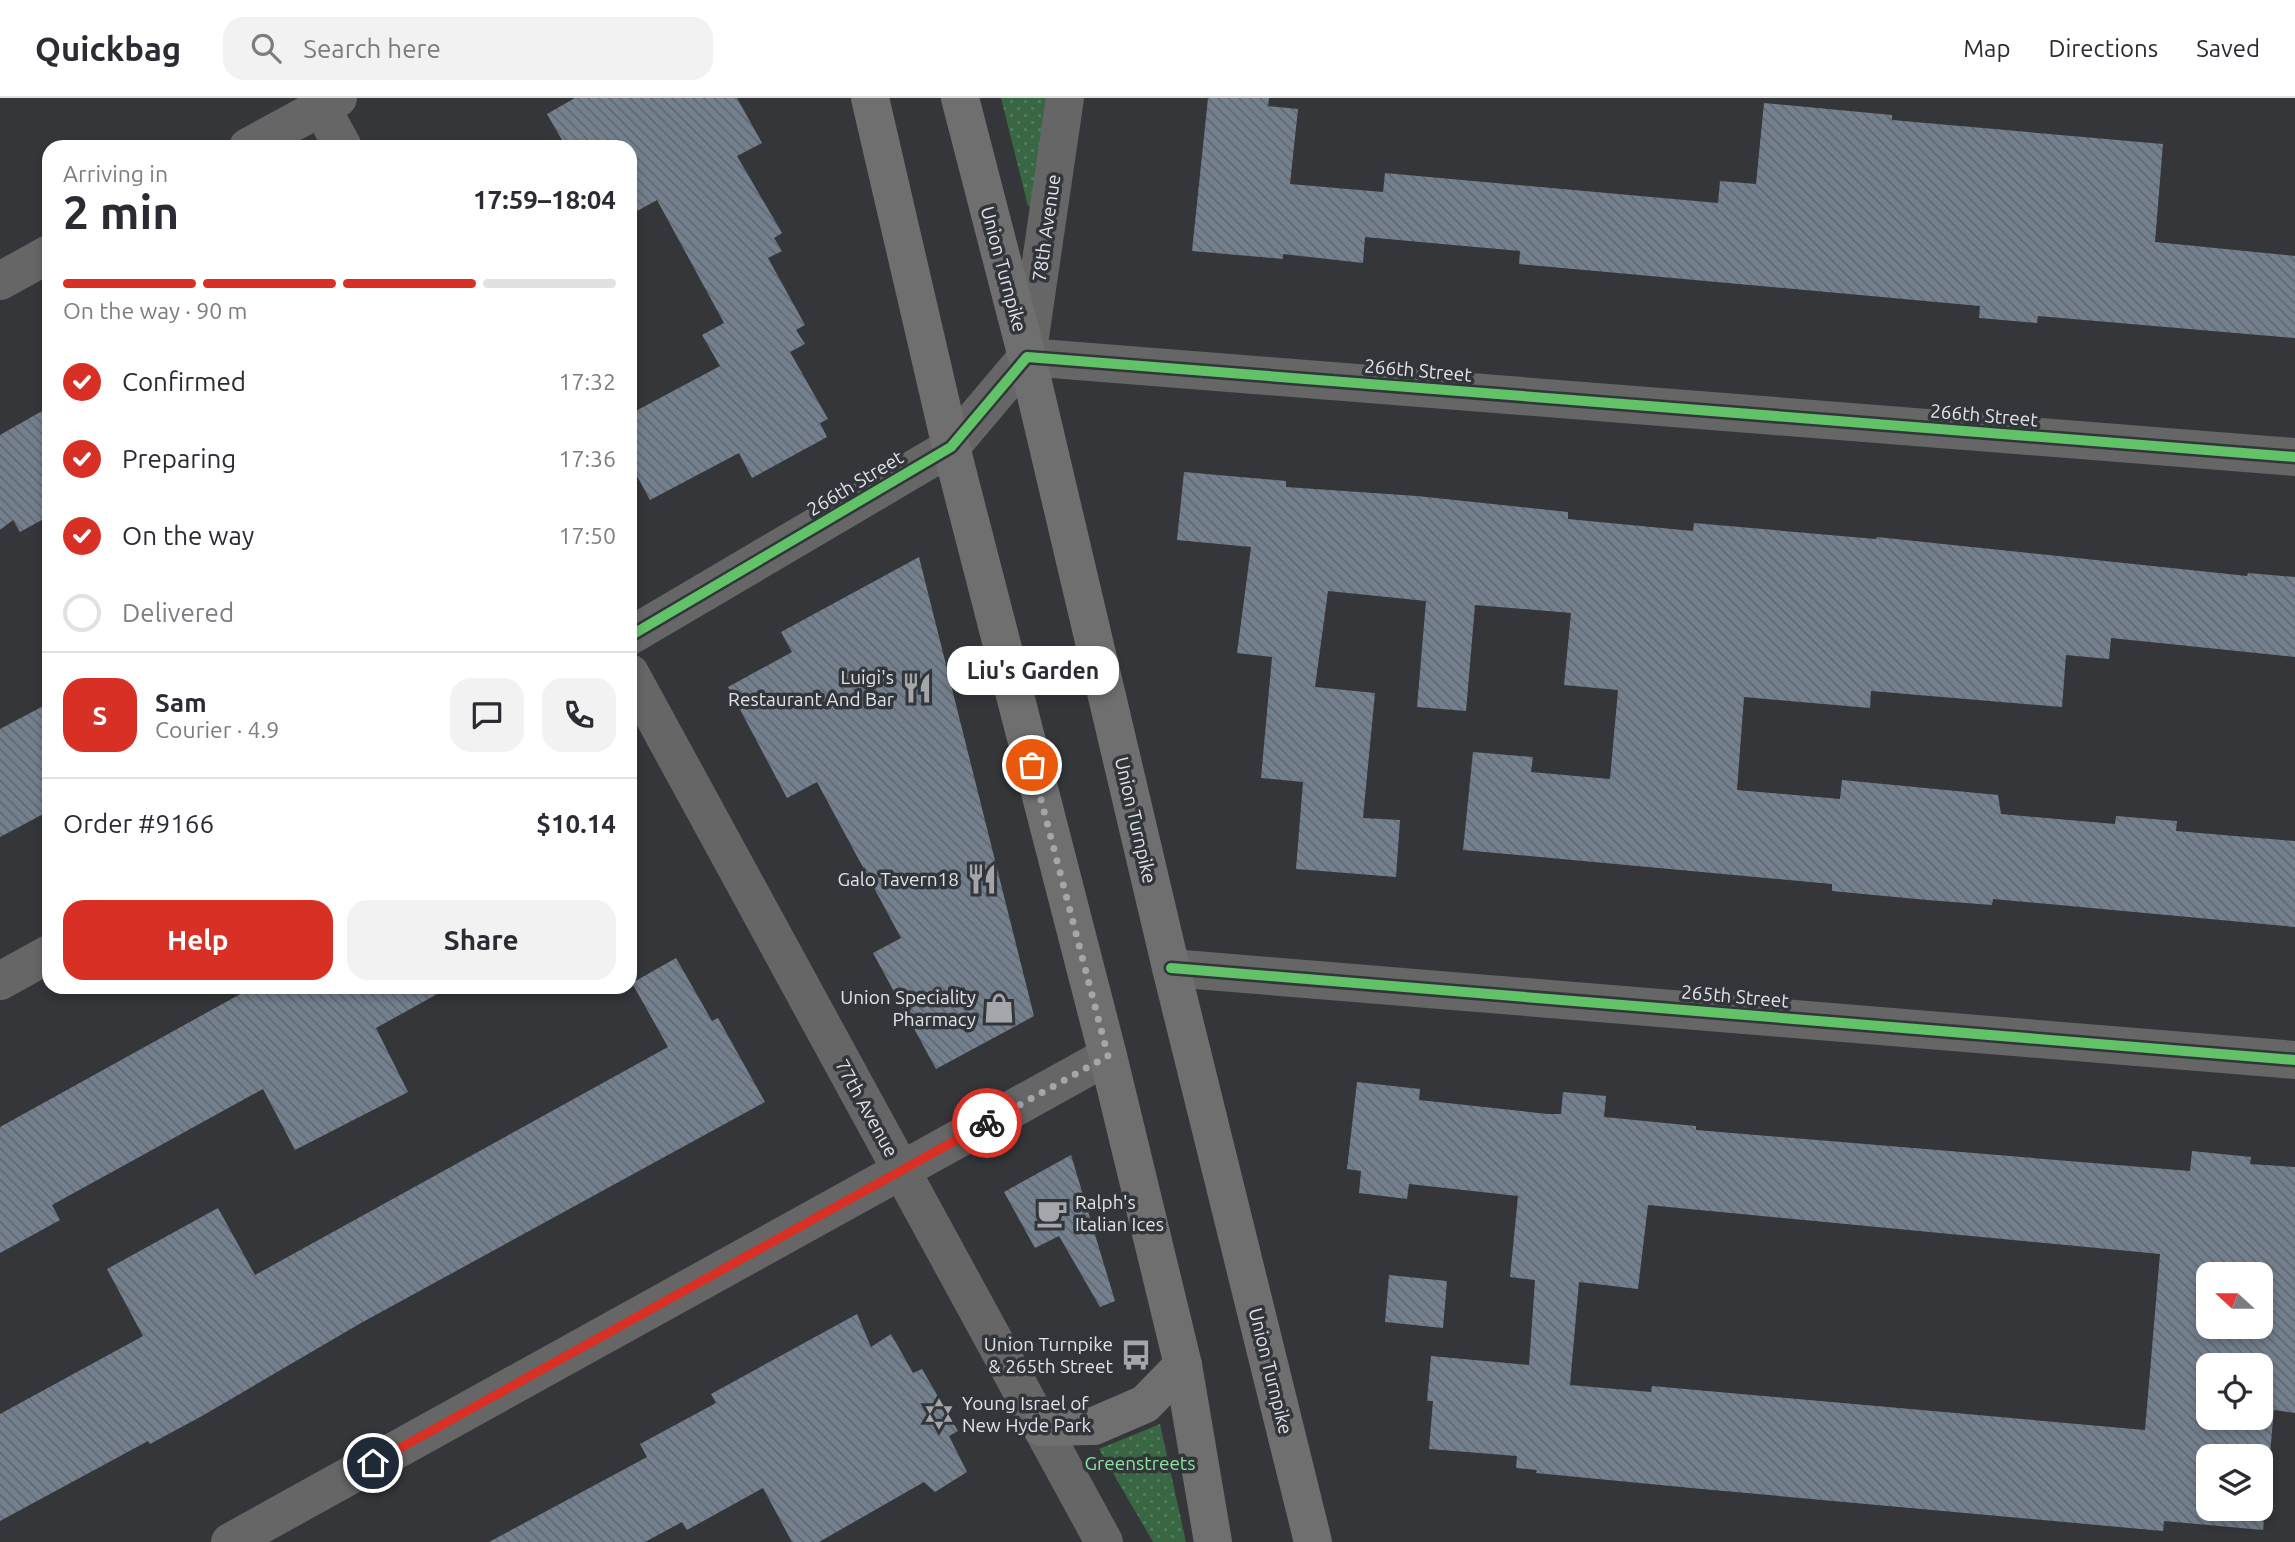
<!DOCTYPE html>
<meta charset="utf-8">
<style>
:root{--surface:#fff;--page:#f2f2f3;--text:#2b2b33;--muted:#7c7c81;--line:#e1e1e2;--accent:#d93025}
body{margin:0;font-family:Ubuntu,sans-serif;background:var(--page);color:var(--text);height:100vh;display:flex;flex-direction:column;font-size:26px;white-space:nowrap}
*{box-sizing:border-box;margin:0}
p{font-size:23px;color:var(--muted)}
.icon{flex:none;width:38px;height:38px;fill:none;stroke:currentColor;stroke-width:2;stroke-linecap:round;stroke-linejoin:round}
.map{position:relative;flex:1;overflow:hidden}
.panel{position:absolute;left:42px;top:42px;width:595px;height:854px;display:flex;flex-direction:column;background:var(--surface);border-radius:21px;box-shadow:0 4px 10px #0003}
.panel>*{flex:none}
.needle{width:46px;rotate:291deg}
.buttons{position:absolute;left:2196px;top:1164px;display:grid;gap:14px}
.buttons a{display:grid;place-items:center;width:77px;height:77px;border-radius:14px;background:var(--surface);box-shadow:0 4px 10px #0003;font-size:35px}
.pin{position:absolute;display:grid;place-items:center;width:60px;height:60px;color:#fff;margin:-30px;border:4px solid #fff;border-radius:50%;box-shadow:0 2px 7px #0007}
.courier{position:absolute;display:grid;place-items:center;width:70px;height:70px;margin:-35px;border:5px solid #d93025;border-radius:50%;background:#fff;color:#222;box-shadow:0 2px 9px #0007}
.bubble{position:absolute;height:49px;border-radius:21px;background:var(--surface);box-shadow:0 4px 10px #0003;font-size:23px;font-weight:600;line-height:49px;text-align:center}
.summary em{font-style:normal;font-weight:600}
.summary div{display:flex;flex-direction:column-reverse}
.summary{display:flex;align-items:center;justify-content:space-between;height:119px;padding:0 21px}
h1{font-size:46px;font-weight:600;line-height:52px}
.bar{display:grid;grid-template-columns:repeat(4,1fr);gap:10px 7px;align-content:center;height:84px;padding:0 21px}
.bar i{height:9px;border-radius:5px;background:var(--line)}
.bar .active{background:var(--accent)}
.bar p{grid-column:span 4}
.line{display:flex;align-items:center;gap:18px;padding:0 21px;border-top:2px solid var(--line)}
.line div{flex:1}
.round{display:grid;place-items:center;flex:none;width:74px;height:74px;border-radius:21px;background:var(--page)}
ol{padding:0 21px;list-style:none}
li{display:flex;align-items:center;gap:21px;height:77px}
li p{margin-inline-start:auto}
li .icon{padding:7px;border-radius:50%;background:var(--accent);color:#fff;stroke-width:4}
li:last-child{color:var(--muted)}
li i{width:38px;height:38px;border:4px solid var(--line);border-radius:50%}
.action{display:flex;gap:14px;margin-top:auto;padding:14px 21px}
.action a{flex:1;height:80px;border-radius:21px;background:var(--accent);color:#fff;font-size:28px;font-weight:600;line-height:80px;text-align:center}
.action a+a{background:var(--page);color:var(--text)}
header{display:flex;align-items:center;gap:42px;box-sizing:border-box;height:98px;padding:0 35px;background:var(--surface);border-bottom:2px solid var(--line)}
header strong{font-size:33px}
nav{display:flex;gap:38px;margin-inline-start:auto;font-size:24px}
.search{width:490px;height:63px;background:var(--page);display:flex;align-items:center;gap:18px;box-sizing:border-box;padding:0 24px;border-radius:21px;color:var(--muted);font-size:26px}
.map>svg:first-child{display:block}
.green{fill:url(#green-dots)}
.building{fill:url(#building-back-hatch);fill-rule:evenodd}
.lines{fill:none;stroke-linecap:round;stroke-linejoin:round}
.street{stroke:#666667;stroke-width:38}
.primary{stroke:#706f70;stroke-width:38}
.cycleway-casing{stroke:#32363b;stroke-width:15}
.cycleway{stroke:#61c268;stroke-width:10}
.done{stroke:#a4a6aa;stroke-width:7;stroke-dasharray:0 12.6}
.route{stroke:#d93025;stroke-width:9}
.labels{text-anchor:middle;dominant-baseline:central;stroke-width:7;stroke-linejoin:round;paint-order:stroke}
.street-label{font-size:19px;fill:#e1e3e7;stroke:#32363b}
.poi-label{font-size:19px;fill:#e1e3e7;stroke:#32363b;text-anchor:end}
.park-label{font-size:19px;fill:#89e79c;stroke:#32363b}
</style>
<header>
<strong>Quickbag</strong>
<div class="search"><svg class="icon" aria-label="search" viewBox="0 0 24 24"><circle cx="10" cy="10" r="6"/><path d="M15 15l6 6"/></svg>Search here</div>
<nav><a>Map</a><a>Directions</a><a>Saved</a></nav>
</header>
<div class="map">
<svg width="2295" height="1444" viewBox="0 0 2295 1444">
<defs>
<pattern id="green-dots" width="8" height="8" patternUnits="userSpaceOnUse" patternTransform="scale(1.75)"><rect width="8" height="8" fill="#396643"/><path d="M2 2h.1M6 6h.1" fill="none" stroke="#557c5e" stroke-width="1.8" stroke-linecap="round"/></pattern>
<pattern id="building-back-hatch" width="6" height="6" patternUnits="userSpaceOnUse" patternTransform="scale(1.75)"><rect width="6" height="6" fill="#75808e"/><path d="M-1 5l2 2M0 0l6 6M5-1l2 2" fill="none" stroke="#616871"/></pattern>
</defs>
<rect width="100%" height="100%" fill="#343639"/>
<g class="green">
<path d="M 1001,0 L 1049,0 L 1036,108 L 1028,108 Z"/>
<path d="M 1160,1326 L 1186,1444 L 1153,1444 L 1099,1351 Z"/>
</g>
<g class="building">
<path d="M 575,0 L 737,0 L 762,45 L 737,58 L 782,135 L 774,140 L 782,153 L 768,160 L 805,227 L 796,232 L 805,246 L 790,254 L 828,321 L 820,325 L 827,339 L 752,380 L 739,355 L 650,402 L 630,365 L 630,316 L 720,268 L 702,237 L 724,225 L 657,102 L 630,117 L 630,49 L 566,49 L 547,16 Z"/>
<path d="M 1208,0 L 1269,0 L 1268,8 L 1298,11 L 1290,86 L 1383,94 L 1385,75 L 1718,105 L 1720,83 L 1756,86 L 1764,5 L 1892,17 L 1892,22 L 2163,46 L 2155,144 L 2295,158 L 2295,240 L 2038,218 L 2037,225 L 1979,220 L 1980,208 L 1519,166 L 1520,153 L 1365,139 L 1363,165 L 1283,156 L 1283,161 L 1192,153 Z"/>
<path d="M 49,309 L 49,418 L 20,434 L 13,422 L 0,432 L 0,337 Z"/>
<path d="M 1184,374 L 1286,383 L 1286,389 L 1417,398 L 1568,414 L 1568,421 L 1693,433 L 1694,425 L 1876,441 L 1877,439 L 2247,478 L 2248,475 L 2295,479 L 2295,559 L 2111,540 L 2109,561 L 2066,557 L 2062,609 L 1871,593 L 1870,610 L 1744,599 L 1737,692 L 1840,701 L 1842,682 L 1998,697 L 2001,716 L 2115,726 L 2116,718 L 2177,723 L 2176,733 L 2295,743 L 2295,829 L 1993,801 L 1992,807 L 1927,802 L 1832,793 L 1832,786 L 1463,752 L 1473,654 L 1533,659 L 1531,674 L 1610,681 L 1618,592 L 1564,587 L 1571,515 L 1475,507 L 1466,613 L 1417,609 L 1426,503 L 1328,493 L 1315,589 L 1375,595 L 1363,720 L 1400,722 L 1396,779 L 1296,771 L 1303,684 L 1261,680 L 1272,559 L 1237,555 L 1251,449 L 1177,442 Z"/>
<path d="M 919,459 L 1034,918 L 936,971 L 873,855 L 901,840 L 817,684 L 787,700 L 728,589 L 792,554 L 781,534 Z"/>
<path d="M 49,605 L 49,713 L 0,739 L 0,631 Z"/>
<path d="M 676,860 L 712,923 L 718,920 L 765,1004 L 361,1225 L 202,1318 L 150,1346 L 148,1343 L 0,1423 L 0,1316 L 143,1238 L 107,1171 L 218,1110 L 255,1177 L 668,949 L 632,885 Z"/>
<path d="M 253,889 L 450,889 L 376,930 L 408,994 L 295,1052 L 263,991 L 52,1107 L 60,1122 L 0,1155 L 0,1029 Z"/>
<path d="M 1357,984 L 1420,991 L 1419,1002 L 1548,1016 L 1561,1016 L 1563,994 L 1606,998 L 1604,1019 L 1696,1028 L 1696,1032 L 2190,1073 L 2192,1053 L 2251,1059 L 2250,1066 L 2295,1069 L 2295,1315 L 2274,1312 L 2263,1432 L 2164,1423 L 2163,1433 L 1702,1391 L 1536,1375 L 1537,1372 L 1516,1370 L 1517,1358 L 1429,1351 L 1433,1303 L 1427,1303 L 1431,1258 L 1529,1267 L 1535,1182 L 1510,1179 L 1518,1098 L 1409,1086 L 1407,1101 L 1359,1095 L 1361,1073 L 1347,1071 ZM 1648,1107 L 2160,1156 L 2145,1332 L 1652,1288 L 1651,1294 L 1570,1287 L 1579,1184 L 1638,1191 ZM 2208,1176 L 2261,1176 L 2261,1228 L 2208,1228 ZM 2208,1267 L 2261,1267 L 2261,1320 L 2208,1320 ZM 2208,1358 L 2261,1358 L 2261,1410 L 2208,1410 Z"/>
<path d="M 1071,1057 L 1115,1203 L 1100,1209 L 1059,1138 L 1035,1150 L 1004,1094 Z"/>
<path d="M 1389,1177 L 1447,1183 L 1443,1230 L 1385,1224 Z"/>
<path d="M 857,1216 L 871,1249 L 891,1236 L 913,1275 L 922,1271 L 958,1333 L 949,1338 L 967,1374 L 935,1394 L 924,1384 L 819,1444 L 792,1444 L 763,1390 L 687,1432 L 682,1424 L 645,1444 L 489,1444 L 647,1359 L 640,1346 L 716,1305 L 711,1296 Z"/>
</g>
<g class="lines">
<g class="street">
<path d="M 316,0 L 343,49"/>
<path d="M 248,49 L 338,0"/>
<path d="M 0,183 L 49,156"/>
<path d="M 1027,259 L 1065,0"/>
<path d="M 630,538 L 951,349 L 1027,259 L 2295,359"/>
<path d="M 630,575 L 1104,1444"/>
<path d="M 1171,870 L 2295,962"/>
<path d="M 0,883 L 49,856"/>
<path d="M 230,1444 L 1108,958"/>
</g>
<g class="primary">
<path d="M 870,0 L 951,349 L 1108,958 L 1183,1267 L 1213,1444"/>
<path d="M 960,0 L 1027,259 L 1171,870 L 1313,1444"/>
<path d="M 1041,1329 L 1094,1328 L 1145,1306 L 1183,1267"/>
</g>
<g class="cycleway-casing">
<g id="cycleway">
<path d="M 630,538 L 951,349 L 1027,259 L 2295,359"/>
<path d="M 1171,870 L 2295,962"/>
</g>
</g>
<use href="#cycleway" class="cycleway"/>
</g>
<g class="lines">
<path class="done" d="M 987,1025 L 1108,958 L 1032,667"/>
<path class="route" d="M 373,1365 L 987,1025"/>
</g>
<defs>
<g id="restaurant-bare" transform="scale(2.415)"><path d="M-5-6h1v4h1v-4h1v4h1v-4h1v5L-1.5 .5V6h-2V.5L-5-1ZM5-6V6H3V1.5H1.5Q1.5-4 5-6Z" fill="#a4a6aa" stroke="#32363b" stroke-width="2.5" paint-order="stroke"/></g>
<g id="shop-bare" transform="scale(2.415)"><path d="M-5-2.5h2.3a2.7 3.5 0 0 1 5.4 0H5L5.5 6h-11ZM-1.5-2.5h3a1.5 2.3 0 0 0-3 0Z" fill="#a4a6aa" stroke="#32363b" stroke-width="2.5" paint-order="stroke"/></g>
<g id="cafe-bare" transform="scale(2.415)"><path d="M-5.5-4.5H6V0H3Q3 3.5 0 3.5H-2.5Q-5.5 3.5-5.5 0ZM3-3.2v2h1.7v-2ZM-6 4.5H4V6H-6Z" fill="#a4a6aa" stroke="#32363b" stroke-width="2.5" paint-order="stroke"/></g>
<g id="bus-bare" transform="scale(2.415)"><path d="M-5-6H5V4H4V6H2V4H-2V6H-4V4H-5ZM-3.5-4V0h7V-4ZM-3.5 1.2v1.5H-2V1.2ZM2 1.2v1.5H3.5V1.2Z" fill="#a4a6aa" stroke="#32363b" stroke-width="2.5" paint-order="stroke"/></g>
<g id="synagogue-bare" transform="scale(2.415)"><path d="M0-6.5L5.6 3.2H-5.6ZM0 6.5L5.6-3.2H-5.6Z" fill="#a4a6aa" stroke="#32363b" stroke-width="2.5" paint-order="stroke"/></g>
</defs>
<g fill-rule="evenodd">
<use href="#restaurant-bare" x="917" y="590"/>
<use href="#restaurant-bare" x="982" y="781"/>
<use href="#shop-bare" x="999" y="910"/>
<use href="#cafe-bare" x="1052" y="1115"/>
<use href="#bus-bare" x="1136" y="1257"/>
<use href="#synagogue-bare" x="939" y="1316"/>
</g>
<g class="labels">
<g class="street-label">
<text transform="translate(1046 130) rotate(-82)">78th Avenue</text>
<text transform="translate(1004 171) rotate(75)">Union Turnpike</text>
<text transform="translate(1418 272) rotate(5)">266th Street</text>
<text transform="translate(1984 317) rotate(5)">266th Street</text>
<text transform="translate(855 385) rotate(-31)">266th Street</text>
<text transform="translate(1136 722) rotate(77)">Union Turnpike</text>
<text transform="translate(1735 898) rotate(5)">265th Street</text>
<text transform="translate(867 1010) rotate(61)">77th Avenue</text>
<text transform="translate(1271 1273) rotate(76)">Union Turnpike</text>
</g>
<g class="poi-label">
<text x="894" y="579">Luigi's<tspan x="894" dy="22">Restaurant And Bar</tspan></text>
<text x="959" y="781">Galo Tavern18</text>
<text x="976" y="899">Union Speciality<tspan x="976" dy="22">Pharmacy</tspan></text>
<text x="1075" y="1104" text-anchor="start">Ralph's<tspan x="1075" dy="22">Italian Ices</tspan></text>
<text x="1113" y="1246">Union Turnpike<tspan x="1113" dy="22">&amp; 265th Street</tspan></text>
<text x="962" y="1305" text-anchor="start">Young Israel of<tspan x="962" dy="22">New Hyde Park</tspan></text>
</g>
<g class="park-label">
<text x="1140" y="1365">Greenstreets</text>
</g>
</g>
</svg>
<div class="buttons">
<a><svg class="needle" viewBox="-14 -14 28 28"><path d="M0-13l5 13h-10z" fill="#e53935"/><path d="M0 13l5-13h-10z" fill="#7c7c81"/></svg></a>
<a><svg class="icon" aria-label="locate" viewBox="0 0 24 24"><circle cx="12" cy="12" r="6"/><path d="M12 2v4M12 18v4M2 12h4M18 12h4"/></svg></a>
<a><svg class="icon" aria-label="layers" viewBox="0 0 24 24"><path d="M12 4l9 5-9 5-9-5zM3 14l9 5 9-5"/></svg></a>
</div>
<div class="pin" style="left:1032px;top:667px;background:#ea580c"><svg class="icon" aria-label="bag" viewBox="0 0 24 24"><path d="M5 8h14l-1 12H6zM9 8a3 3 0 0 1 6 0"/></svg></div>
<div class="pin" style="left:373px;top:1365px;background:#1f2937"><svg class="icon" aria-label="home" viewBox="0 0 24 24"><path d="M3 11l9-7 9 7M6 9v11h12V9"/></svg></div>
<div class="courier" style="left:987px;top:1025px"><svg class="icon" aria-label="bike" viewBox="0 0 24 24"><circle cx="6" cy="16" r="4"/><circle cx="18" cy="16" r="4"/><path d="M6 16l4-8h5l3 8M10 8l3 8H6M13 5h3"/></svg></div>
<div class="bubble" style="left:947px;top:548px;width:172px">Liu's Garden</div>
<section class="panel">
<div class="summary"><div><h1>2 min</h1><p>Arriving in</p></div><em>17:59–18:04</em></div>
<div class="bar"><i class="active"></i><i class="active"></i><i class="active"></i><i></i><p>On the way · 90 m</p></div>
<ol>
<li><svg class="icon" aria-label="check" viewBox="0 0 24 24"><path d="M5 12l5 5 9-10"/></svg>Confirmed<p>17:32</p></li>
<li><svg class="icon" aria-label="check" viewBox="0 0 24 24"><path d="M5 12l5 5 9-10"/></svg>Preparing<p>17:36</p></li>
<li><svg class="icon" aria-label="check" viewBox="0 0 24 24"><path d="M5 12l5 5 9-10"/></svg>On the way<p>17:50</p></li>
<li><i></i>Delivered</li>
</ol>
<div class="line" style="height:126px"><b class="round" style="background:var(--accent);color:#fff">S</b><div><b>Sam</b><p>Courier · 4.9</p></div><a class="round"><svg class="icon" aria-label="chat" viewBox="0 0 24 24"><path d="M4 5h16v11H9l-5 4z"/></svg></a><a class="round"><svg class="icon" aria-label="phone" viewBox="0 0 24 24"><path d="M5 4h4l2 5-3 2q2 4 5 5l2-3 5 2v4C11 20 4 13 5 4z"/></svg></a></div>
<div class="line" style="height:91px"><div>Order #9166</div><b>$10.14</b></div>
<div class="action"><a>Help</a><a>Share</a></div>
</section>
</div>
